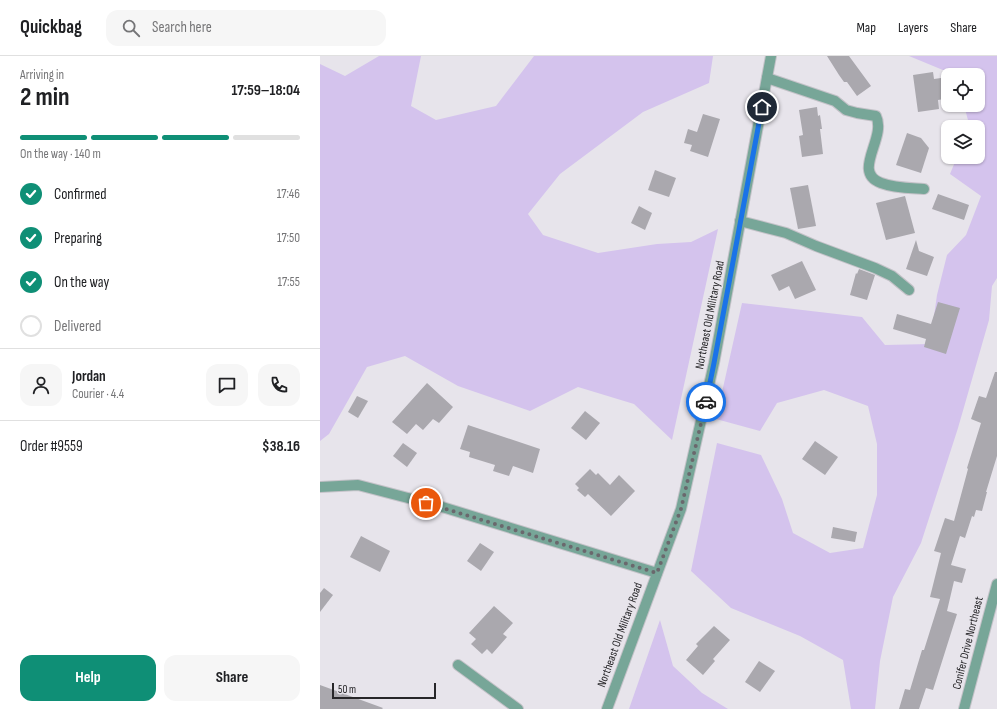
<!DOCTYPE html>
<meta charset="utf-8">
<style>
:root{--surface:#fff;--page:#f6f6f6;--text:#202124;--muted:#757577;--line:#e0e0e0;--accent:#0f8f76}
body{margin:0;font-family:"Sofia Sans Condensed",sans-serif;background:var(--page);color:var(--text);height:100vh;display:flex;flex-direction:column;font-size:15px;white-space:nowrap}
*{box-sizing:border-box;margin:0}
p{font-size:13px;color:var(--muted)}
.icon{flex:none;width:22px;height:22px;fill:none;stroke:currentColor;stroke-width:2;stroke-linecap:round;stroke-linejoin:round}
.map{position:relative;flex:1;overflow:hidden}
.sheet{display:flex;flex-direction:column;background:var(--surface);width:320px}
.sheet>*{flex:none}
.tools{position:absolute;left:621px;top:12px;display:grid;gap:8px}
.tools a{display:grid;place-items:center;width:44px;height:44px;border-radius:8px;background:var(--surface);box-shadow:0 1px 3px #0004;font-size:20px}
.scale{position:absolute;left:12px;bottom:10px;width:104px;box-sizing:border-box;padding-left:4px;border:2px solid #272629;border-top:0;font-size:11px;line-height:14px;white-space:nowrap;color:#272629;-webkit-text-stroke:3px #e7e4eb;paint-order:stroke}
.pin{position:absolute;display:grid;place-items:center;width:34px;height:34px;color:#fff;margin:-17px;border:2px solid #fff;border-radius:50%;box-shadow:0 1px 4px #0007}
.courier{position:absolute;display:grid;place-items:center;width:40px;height:40px;margin:-20px;border:3px solid #1a73e8;border-radius:50%;background:#fff;color:#222;box-shadow:0 1px 5px #0007}
.summary em{font-style:normal;font-weight:700}
.summary div{display:flex;flex-direction:column-reverse}
.summary{display:flex;align-items:center;justify-content:space-between;height:68px;padding:0 20px}
h1{font-size:26px;font-weight:700;line-height:30px}
.bar{display:grid;grid-template-columns:repeat(4,1fr);gap:6px 4px;align-content:center;height:48px;padding:0 20px}
.bar i{height:5px;border-radius:3px;background:var(--line)}
.bar .on{background:var(--accent)}
.bar p{grid-column:span 4}
.line{display:flex;align-items:center;gap:10px;padding:0 20px;border-top:1px solid var(--line)}
.line div{flex:1}
.round{display:grid;place-items:center;flex:none;width:42px;height:42px;border-radius:12px;background:var(--page)}
ol{padding:0 20px;list-style:none}
li{display:flex;align-items:center;gap:12px;height:44px}
li p{margin-inline-start:auto}
li .icon{padding:4px;border-radius:50%;background:var(--accent);color:#fff;stroke-width:4}
li:last-child{color:var(--muted)}
li i{width:22px;height:22px;border:2px solid var(--line);border-radius:50%}
.cta{display:flex;gap:8px;margin-top:auto;padding:8px 20px}
.cta a{flex:1;height:46px;border-radius:12px;background:var(--accent);color:#fff;font-size:16px;font-weight:700;line-height:46px;text-align:center}
.cta a+a{background:var(--page);color:var(--text)}
header{display:flex;align-items:center;gap:24px;box-sizing:border-box;height:56px;padding:0 20px;background:var(--surface);border-bottom:1px solid var(--line)}
header strong{font-size:19px}
nav{display:flex;gap:22px;margin-inline-start:auto;font-size:14px}
.search{width:280px;height:36px;background:var(--page);display:flex;align-items:center;gap:10px;box-sizing:border-box;padding:0 14px;border-radius:12px;color:var(--muted);font-size:15px}
main{display:flex;flex:1;min-height:0}
.map>svg:first-child{display:block}
.green{fill:#d4c3ed}
.building{fill:#aaa8ae}
.lines{fill:none;stroke-linecap:round;stroke-linejoin:round}
.minor-casing{stroke:#c4c2c8;stroke-width:12}
.minor{stroke:#77a698;stroke-width:10}
.done{stroke:#6a686d;stroke-width:4;stroke-dasharray:0 7.2}
.route{stroke:#1a73e8;stroke-width:5}
.labels{text-anchor:middle;dominant-baseline:central;stroke-width:3;stroke-linejoin:round;paint-order:stroke}
.street-label{font-size:12px;fill:#272629;stroke:#e7e4eb}
</style>
<header>
<strong>Quickbag</strong>
<div class="search"><svg class="icon" aria-label="search" viewBox="0 0 24 24"><circle cx="10" cy="10" r="6"/><path d="M15 15l6 6"/></svg>Search here</div>
<nav><a>Map</a><a>Layers</a><a>Share</a></nav>
</header>
<main>
<section class="sheet">
<div class="summary"><div><h1>2 min</h1><p>Arriving in</p></div><em>17:59–18:04</em></div>
<div class="bar"><i class="on"></i><i class="on"></i><i class="on"></i><i></i><p>On the way · 140 m</p></div>
<ol>
<li><svg class="icon" aria-label="check" viewBox="0 0 24 24"><path d="M5 12l5 5 9-10"/></svg>Confirmed<p>17:46</p></li>
<li><svg class="icon" aria-label="check" viewBox="0 0 24 24"><path d="M5 12l5 5 9-10"/></svg>Preparing<p>17:50</p></li>
<li><svg class="icon" aria-label="check" viewBox="0 0 24 24"><path d="M5 12l5 5 9-10"/></svg>On the way<p>17:55</p></li>
<li><i></i>Delivered</li>
</ol>
<div class="line" style="height:72px"><a class="round"><svg class="icon" aria-label="person" viewBox="0 0 24 24"><circle cx="12" cy="8" r="4"/><path d="M4 21q1-7 8-7t8 7"/></svg></a><div><b>Jordan</b><p>Courier · 4.4</p></div><a class="round"><svg class="icon" aria-label="chat" viewBox="0 0 24 24"><path d="M4 5h16v11H9l-5 4z"/></svg></a><a class="round"><svg class="icon" aria-label="phone" viewBox="0 0 24 24"><path d="M5 4h4l2 5-3 2q2 4 5 5l2-3 5 2v4C11 20 4 13 5 4z"/></svg></a></div>
<div class="line" style="height:52px"><div>Order #9559</div><b>$38.16</b></div>
<div class="cta"><a>Help</a><a>Share</a></div>
</section>
<div class="map">
<svg width="677" height="653" viewBox="0 0 677 653">
<rect width="100%" height="100%" fill="#e7e4eb"/>
<g class="green">
<path d="M 59,0 L 101,0 L 91,50 L 116,64 L 176,50 L 214,0 L 393,0 L 389,27 L 323,56 L 240,118 L 208,158 L 223,179 L 278,197 L 337,188 L 371,186 L 398,173 L 352,384 L 314,348 L 258,331 L 210,355 L 138,330 L 85,300 L 47,311 L 9,378 L 0,385 L 0,8 L 25,20 Z"/>
<path d="M 589,0 L 677,0 L 677,222 L 672,230 L 669,264 L 638,372 L 601,487 L 573,541 L 560,605 L 555,653 L 531,653 L 523,604 L 480,580 L 411,552 L 371,515 L 397,387 L 441,399 L 462,443 L 473,477 L 510,497 L 543,492 L 557,439 L 557,388 L 548,350 L 504,334 L 457,347 L 440,375 L 396,363 L 422,247 L 542,261 L 565,289 L 610,288 L 617,239 L 627,199 L 646,179 L 661,140 L 630,118 L 637,101 L 658,101 L 658,71 L 648,71 L 649,68 L 644,49 L 658,49 L 658,19 L 635,19 Z"/>
<path d="M 340,564 L 353,610 L 382,637 L 408,653 L 309,653 Z"/>
</g>
<g class="building">
<path d="M 507,0 L 529,0 L 551,30 L 537,40 L 527,26 L 524,26 L 519,19 Z"/>
<path d="M 613,16 L 614,23 L 621,22 L 624,43 L 618,44 L 619,53 L 598,56 L 593,19 Z"/>
<path d="M 497,51 L 498,60 L 500,59 L 502,73 L 500,73 L 503,98 L 482,101 L 479,80 L 483,79 L 479,54 Z"/>
<path d="M 383,58 L 400,63 L 388,101 L 370,95 L 372,89 L 364,87 L 368,73 L 377,76 Z"/>
<path d="M 587,77 L 601,82 L 609,92 L 601,117 L 576,109 Z"/>
<path d="M 335,114 L 356,122 L 349,141 L 328,134 Z"/>
<path d="M 488,129 L 496,170 L 478,173 L 470,132 Z"/>
<path d="M 618,138 L 649,149 L 644,164 L 612,153 Z"/>
<path d="M 585,140 L 595,177 L 566,184 L 556,147 Z"/>
<path d="M 319,150 L 332,157 L 325,174 L 311,167 Z"/>
<path d="M 596,184 L 599,195 L 614,201 L 607,220 L 586,213 Z"/>
<path d="M 482,205 L 496,234 L 475,243 L 469,230 L 459,235 L 451,219 Z"/>
<path d="M 539,213 L 555,219 L 547,244 L 530,239 L 536,217 L 537,218 Z"/>
<path d="M 618,246 L 640,252 L 626,298 L 604,291 L 606,283 L 573,273 L 577,258 L 611,268 Z"/>
<path d="M 675,316 L 677,316 L 677,400 L 666,436 L 667,436 L 662,455 L 656,454 L 654,461 L 652,460 L 645,482 L 640,480 L 631,509 L 646,513 L 642,527 L 634,525 L 627,555 L 637,558 L 613,634 L 606,632 L 599,653 L 579,653 L 585,633 L 590,634 L 602,594 L 604,594 L 620,543 L 610,541 L 621,497 L 614,495 L 625,462 L 634,465 L 648,413 L 647,412 L 661,367 L 651,363 L 659,340 L 666,342 Z"/>
<path d="M 107,327 L 133,351 L 119,367 L 113,363 L 103,374 L 96,368 L 87,378 L 72,366 Z"/>
<path d="M 37,340 L 48,345 L 38,362 L 28,356 Z"/>
<path d="M 265,355 L 280,367 L 266,384 L 251,372 Z"/>
<path d="M 148,369 L 220,393 L 213,417 L 193,410 L 189,420 L 173,415 L 175,409 L 149,401 L 150,396 L 140,393 Z"/>
<path d="M 495,385 L 518,401 L 505,419 L 482,403 Z"/>
<path d="M 83,387 L 97,397 L 87,411 L 73,400 Z"/>
<path d="M 270,413 L 276,419 L 278,417 L 290,429 L 299,419 L 315,435 L 291,460 L 268,438 L 265,441 L 257,434 L 259,432 L 255,428 Z"/>
<path d="M 513,471 L 537,476 L 535,486 L 511,482 Z"/>
<path d="M 41,480 L 70,495 L 60,516 L 30,501 Z"/>
<path d="M 160,487 L 174,496 L 161,515 L 147,505 Z"/>
<path d="M 4,532 L 13,539 L 0,556 L 0,537 Z"/>
<path d="M 174,550 L 193,567 L 183,578 L 187,581 L 172,598 L 167,593 L 162,598 L 151,588 L 156,583 L 149,577 Z"/>
<path d="M 394,570 L 410,584 L 393,603 L 395,605 L 383,619 L 366,604 L 378,590 L 376,588 Z"/>
<path d="M 439,605 L 455,615 L 440,636 L 425,626 Z"/>
<path d="M 0,629 L 63,652 L 62,653 L 0,653 Z"/>
</g>
<g class="lines">
<g class="minor-casing">
<g id="minor">
<path d="M 447,22 L 515,45 L 526,54 L 537,57 L 556,60 C 567,82 531,116 561,127 C 574,132 590,132 604,133"/>
<path d="M 420,165 L 466,177 L 496,190 L 555,212 L 572,220 L 589,234"/>
<path d="M 0,431 L 38,429 L 119,450 L 337,517"/>
<path d="M 138,609 L 198,653"/>
<path d="M 287,653 L 361,453 L 394,307 L 451,0"/>
<path d="M 644,653 L 677,528"/>
</g>
</g>
<use href="#minor" class="minor"/>
</g>
<g class="lines">
<path class="done" d="M 106,447 L 337,517 L 361,453 L 386,346"/>
<path class="route" d="M 386,346 L 394,307 L 442,51"/>
</g>
<g class="labels">
<g class="street-label">
<text transform="translate(390 259) rotate(-79)">Northeast Old Military Road</text>
<text transform="translate(300 579) rotate(-70)">Northeast Old Military Road</text>
<text transform="translate(648 587) rotate(-76)">Conifer Drive Northeast</text>
</g>
</g>
</svg>
<div class="tools">
<a><svg class="icon" aria-label="locate" viewBox="0 0 24 24"><circle cx="12" cy="12" r="6"/><path d="M12 2v4M12 18v4M2 12h4M18 12h4"/></svg></a>
<a><svg class="icon" aria-label="layers" viewBox="0 0 24 24"><path d="M12 4l9 5-9 5-9-5zM3 14l9 5 9-5"/></svg></a>
</div>
<div class="scale">50 m</div>
<div class="pin" style="left:106px;top:447px;background:#ea580c"><svg class="icon" aria-label="bag" viewBox="0 0 24 24"><path d="M5 8h14l-1 12H6zM9 8a3 3 0 0 1 6 0"/></svg></div>
<div class="pin" style="left:442px;top:51px;background:#1f2937"><svg class="icon" aria-label="home" viewBox="0 0 24 24"><path d="M3 11l9-7 9 7M6 9v11h12V9"/></svg></div>
<div class="courier" style="left:386px;top:346px"><svg class="icon" aria-label="car" viewBox="0 0 24 24"><path d="M5 17H2v-5l4-1 3-4h7l3 4 3 1v5h-3M9 17h6M6 11h13"/><circle cx="7" cy="17" r="2"/><circle cx="17" cy="17" r="2"/></svg></div>
</div>
</main>
